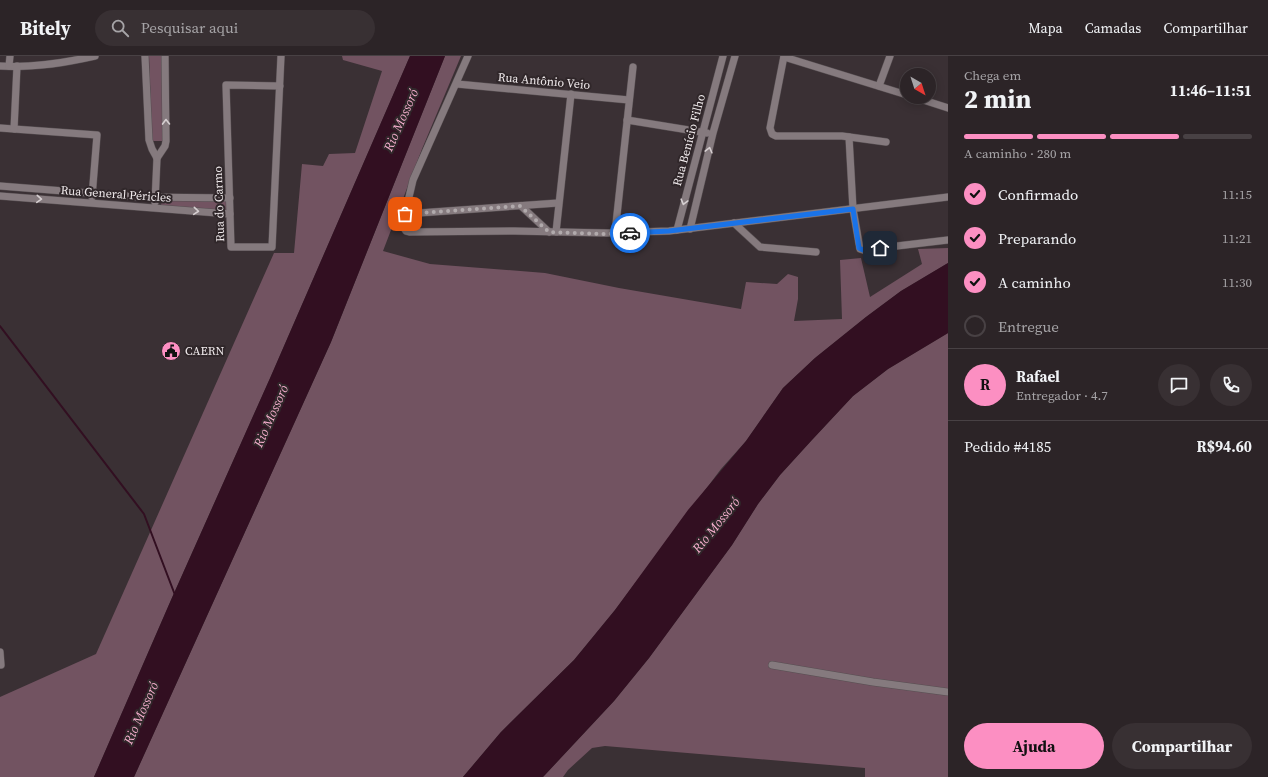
<!DOCTYPE html>
<html lang="pt">
<meta charset="utf-8">
<style>
:root{--surface:#2c2427;--page:#383033;--text:#f1f3f6;--muted:#a6a4a7;--line:#484144;--accent:#fc8fc2}
body{margin:0;font-family:"Source Serif 4",serif;background:var(--page);color:var(--text);height:100vh;display:flex;flex-direction:column;font-size:15px;white-space:nowrap}
*{box-sizing:border-box;margin:0}
p{font-size:13px;color:var(--muted)}
.icon{flex:none;width:22px;height:22px;fill:none;stroke:currentColor;stroke-width:2;stroke-linecap:round;stroke-linejoin:round}
.map{position:relative;flex:1;overflow:hidden}
.details{display:flex;flex-direction:column;background:var(--surface);width:320px}
.details>*{flex:none}
.needle{width:26px;rotate:141deg}
.tools{position:absolute;left:900px;top:12px;display:grid;gap:8px}
.tools a{display:grid;place-items:center;width:36px;height:36px;border-radius:50%;background:var(--surface);box-shadow:0 2px 10px #0003,0 0 0 1px var(--line);font-size:20px}
.pin{position:absolute;display:grid;place-items:center;width:34px;height:34px;color:#fff;margin:-17px;border-radius:8px;box-shadow:0 2px 6px #0006}
.courier{position:absolute;display:grid;place-items:center;width:40px;height:40px;margin:-20px;border:3px solid #1a73e8;border-radius:50%;background:#fff;color:#222;box-shadow:0 1px 5px #0007}
.summary em{font-style:normal;font-weight:700}
.summary div{display:flex;flex-direction:column-reverse}
.summary{display:flex;align-items:center;justify-content:space-between;height:68px;padding:0 16px}
h1{font-size:26px;font-weight:700;line-height:30px}
.bar{display:grid;grid-template-columns:repeat(4,1fr);gap:6px 4px;align-content:center;height:48px;padding:0 16px}
.bar i{height:5px;border-radius:3px;background:var(--line)}
.bar .current{background:var(--accent)}
.bar p{grid-column:span 4}
.line{display:flex;align-items:center;gap:10px;padding:0 16px;border-top:1px solid var(--line)}
.line div{flex:1}
.round{display:grid;place-items:center;flex:none;width:42px;height:42px;border-radius:21px;background:var(--page)}
ol{padding:0 16px;list-style:none}
li{display:flex;align-items:center;gap:12px;height:44px}
li p{margin-inline-start:auto}
li .icon{padding:4px;border-radius:50%;background:var(--accent);color:#111;stroke-width:4}
li:last-child{color:var(--muted)}
li i{width:22px;height:22px;border:2px solid var(--line);border-radius:50%}
.action{display:flex;gap:8px;margin-top:auto;padding:8px 16px}
.action a{flex:1;height:46px;border-radius:24px;background:var(--accent);color:#111;font-size:16px;font-weight:700;line-height:46px;text-align:center}
.action a+a{background:var(--page);color:var(--text)}
header{display:flex;align-items:center;gap:24px;box-sizing:border-box;height:56px;padding:0 20px;background:var(--surface);border-bottom:1px solid var(--line)}
header strong{font-size:19px}
nav{display:flex;gap:22px;margin-inline-start:auto;font-size:14px}
.search{width:280px;height:36px;background:var(--page);display:flex;align-items:center;gap:10px;box-sizing:border-box;padding:0 14px;border-radius:22px;color:var(--muted);font-size:15px}
main{display:flex;flex:1;min-height:0}
.map>svg:first-child{display:block}
.green{fill:#725361}
.water{fill:#320f21}
.lines{fill:none;stroke-linecap:round;stroke-linejoin:round}
.stream{stroke:#320f21;stroke-width:2}
.street-casing{stroke:#574f52;stroke-width:8}
.street{stroke:#857a7e;stroke-width:7}
.oneway{stroke:#d6cfd1}
.done{stroke:#b1aaac;stroke-width:4;stroke-dasharray:0 7.2}
.route{stroke:#1a73e8;stroke-width:5}
.labels{text-anchor:middle;dominant-baseline:central;stroke-width:4;stroke-linejoin:round;paint-order:stroke}
.street-label{font-size:12px;fill:#f1ebed;stroke:#30272a}
.poi-label{font-size:12px;fill:#f1ebed;stroke:#30272a;text-anchor:start}
.water-label{font-size:13px;font-style:italic;fill:#f7b0cf;stroke:#30272a}
</style>
<header>
<strong>Bitely</strong>
<div class="search"><svg class="icon" aria-label="search" viewBox="0 0 24 24"><circle cx="10" cy="10" r="6"/><path d="M15 15l6 6"/></svg>Pesquisar aqui</div>
<nav><a>Mapa</a><a>Camadas</a><a>Compartilhar</a></nav>
</header>
<main>
<div class="map">
<svg width="948" height="721" viewBox="0 0 948 721">
<rect width="100%" height="100%" fill="#3a3034"/>
<g class="green">
<path d="M 149,0 L 162,0 L 166,85 L 152,85 Z"/>
<path d="M 342,0 L 410,0 L 271,320 L 171,544 L 94,721 L 0,721 L 0,641 L 96,598 L 274,197 L 294,197 L 302,108 L 323,110 L 329,98 L 355,97 L 382,15 L 343,4 Z"/>
<path d="M 445,0 L 461,0 L 422,93 L 383,195 L 430,208 L 545,217 L 619,232 L 741,253 L 746,226 L 777,228 L 788,218 L 798,221 L 798,243 L 794,265 L 842,263 L 840,204 L 861,202 L 870,241 L 922,208 L 918,193 L 948,192 L 948,207 L 901,235 L 866,261 L 815,302 L 783,332 L 746,385 L 721,413 L 615,554 L 574,604 L 501,676 L 463,721 L 134,721 L 331,286 Z"/>
<path d="M 163,143 L 227,145 L 227,155 L 161,149 Z"/>
<path d="M 948,277 L 948,721 L 865,721 L 865,712 L 605,690 L 592,692 L 568,714 L 563,721 L 543,721 L 614,645 L 649,602 L 732,489 L 758,448 L 780,419 L 811,385 L 853,340 L 888,313 Z"/>
</g>
<g class="water">
<path d="M 410,0 L 445,0 L 331,286 L 134,721 L 94,721 L 171,544 L 271,320 Z"/>
<path d="M 948,207 L 948,277 L 888,313 L 853,340 L 811,385 L 780,419 L 758,448 L 732,489 L 649,602 L 614,645 L 543,721 L 463,721 L 501,676 L 574,604 L 615,554 L 688,454 L 746,385 L 783,332 L 815,302 L 866,261 L 901,235 Z"/>
</g>
<g class="lines">
<path class="stream" d="M 0,270 L 144,458 L 175,539"/>
<g class="street-casing">
<g id="street">
<path d="M 145,0 L 149,84 L 152,93 L 157,102 L 155,146"/>
<path d="M 784,0 L 770,72 L 772,78 L 776,80 L 842,80 L 886,86"/>
<path d="M 784,1 L 907,39"/>
<path d="M 0,10 C 32,12 64,7 95,0"/>
<path d="M 9,10 L 10,0"/>
<path d="M 457,28 L 629,44"/>
<path d="M 280,30 L 226,29 L 231,191 L 272,191 L 281,0"/>
<path d="M 879,30 L 890,0"/>
<path d="M 914,41 L 948,52"/>
<path d="M 627,64 L 707,77"/>
<path d="M 0,72 L 97,79 L 92,141"/>
<path d="M 14,73 L 17,10"/>
<path d="M 849,81 L 853,153 L 860,193 L 863,194 L 948,184"/>
<path d="M 157,102 L 165,90 L 166,85 L 165,0"/>
<path d="M 0,130 L 140,141 L 230,142"/>
<path d="M 0,140 L 230,158"/>
<path d="M 558,147 L 405,158 L 402,169 L 406,175 L 410,176 L 514,175 L 607,177 L 669,175 L 948,141"/>
<path d="M 521,150 L 549,176"/>
<path d="M 405,158 L 413,124 L 468,0"/>
<path d="M 734,167 L 760,191 L 816,196"/>
<path d="M 690,173 L 713,77 L 735,0"/>
<path d="M 677,174 L 723,0"/>
<path d="M 556,176 L 571,38"/>
<path d="M 615,177 L 633,11"/>
<path d="M 0,596 L 1,609"/>
<path d="M 772,609 L 873,626 L 948,636"/>
</g>
</g>
<use href="#street" class="street"/>
</g>
<defs><path id="oneway-chevron" d="M-2-3.5L2.5 0L-2 3.5" fill="none" stroke-width="1.6" stroke-linecap="round" stroke-linejoin="round"/></defs>
<g class="oneway">
<use href="#oneway-chevron" transform="translate(166 66) rotate(-91)"/>
<use href="#oneway-chevron" transform="translate(709 94) rotate(-76)"/>
<use href="#oneway-chevron" transform="translate(39 143) rotate(4)"/>
<use href="#oneway-chevron" transform="translate(684 146) rotate(105)"/>
<use href="#oneway-chevron" transform="translate(196 155) rotate(5)"/>
</g>
<g class="lines">
<path class="done" d="M 405,158 L 520,150 L 549,176 L 607,178 L 630,177"/>
<path class="route" d="M 630,177 L 669,175 L 853,153 L 859,192 L 863,194 L 880,192"/>
</g>
<defs>
<g id="civic-disc" transform="scale(1)"><circle r="9.5" fill="#fc8fc2" stroke="#30272a"/><path d="M-.6-6.5H3V-4.5H.6V-3L4-1V1h2V6H-6V1h2V-1L-.6-3ZM-1.2 2.5V6h2.4V2.5Z" fill="#111"/></g>
</defs>
<g fill-rule="evenodd">
<use href="#civic-disc" x="171" y="295"/>
</g>
<g class="labels">
<g class="street-label">
<text transform="translate(544 25) rotate(5)">Rua Antônio Veio</text>
<text transform="translate(689 84) rotate(-75)">Rua Benício Filho</text>
<text transform="translate(116 138) rotate(4)">Rua General Péricles</text>
<text transform="translate(219 148) rotate(-92)">Rua do Carmo</text>
</g>
<g class="poi-label">
<text x="185" y="295">CAERN</text>
</g>
<g class="water-label">
<text transform="translate(401 64) rotate(-66)">Rio Mossoró</text>
<text transform="translate(271 360) rotate(-66)">Rio Mossoró</text>
<text transform="translate(716 469) rotate(-51)">Rio Mossoró</text>
<text transform="translate(141 657) rotate(-66)">Rio Mossoró</text>
</g>
</g>
</svg>
<div class="tools">
<a><svg class="needle" viewBox="-14 -14 28 28"><path d="M0-13l5 13h-10z" fill="#e53935"/><path d="M0 13l5-13h-10z" fill="#a6a4a7"/></svg></a>
</div>
<div class="pin" style="left:405px;top:158px;background:#ea580c"><svg class="icon" aria-label="bag" viewBox="0 0 24 24"><path d="M5 8h14l-1 12H6zM9 8a3 3 0 0 1 6 0"/></svg></div>
<div class="pin" style="left:880px;top:192px;background:#1f2937"><svg class="icon" aria-label="home" viewBox="0 0 24 24"><path d="M3 11l9-7 9 7M6 9v11h12V9"/></svg></div>
<div class="courier" style="left:630px;top:177px"><svg class="icon" aria-label="car" viewBox="0 0 24 24"><path d="M5 17H2v-5l4-1 3-4h7l3 4 3 1v5h-3M9 17h6M6 11h13"/><circle cx="7" cy="17" r="2"/><circle cx="17" cy="17" r="2"/></svg></div>
</div>
<section class="details">
<div class="summary"><div><h1>2 min</h1><p>Chega em</p></div><em>11:46–11:51</em></div>
<div class="bar"><i class="current"></i><i class="current"></i><i class="current"></i><i></i><p>A caminho · 280 m</p></div>
<ol>
<li><svg class="icon" aria-label="check" viewBox="0 0 24 24"><path d="M5 12l5 5 9-10"/></svg>Confirmado<p>11:15</p></li>
<li><svg class="icon" aria-label="check" viewBox="0 0 24 24"><path d="M5 12l5 5 9-10"/></svg>Preparando<p>11:21</p></li>
<li><svg class="icon" aria-label="check" viewBox="0 0 24 24"><path d="M5 12l5 5 9-10"/></svg>A caminho<p>11:30</p></li>
<li><i></i>Entregue</li>
</ol>
<div class="line" style="height:72px"><b class="round" style="background:var(--accent);color:#111">R</b><div><b>Rafael</b><p>Entregador · 4.7</p></div><a class="round"><svg class="icon" aria-label="chat" viewBox="0 0 24 24"><path d="M4 5h16v11H9l-5 4z"/></svg></a><a class="round"><svg class="icon" aria-label="phone" viewBox="0 0 24 24"><path d="M5 4h4l2 5-3 2q2 4 5 5l2-3 5 2v4C11 20 4 13 5 4z"/></svg></a></div>
<div class="line" style="height:52px"><div>Pedido #4185</div><b>R$94.60</b></div>
<div class="action"><a>Ajuda</a><a>Compartilhar</a></div>
</section>
</main>
